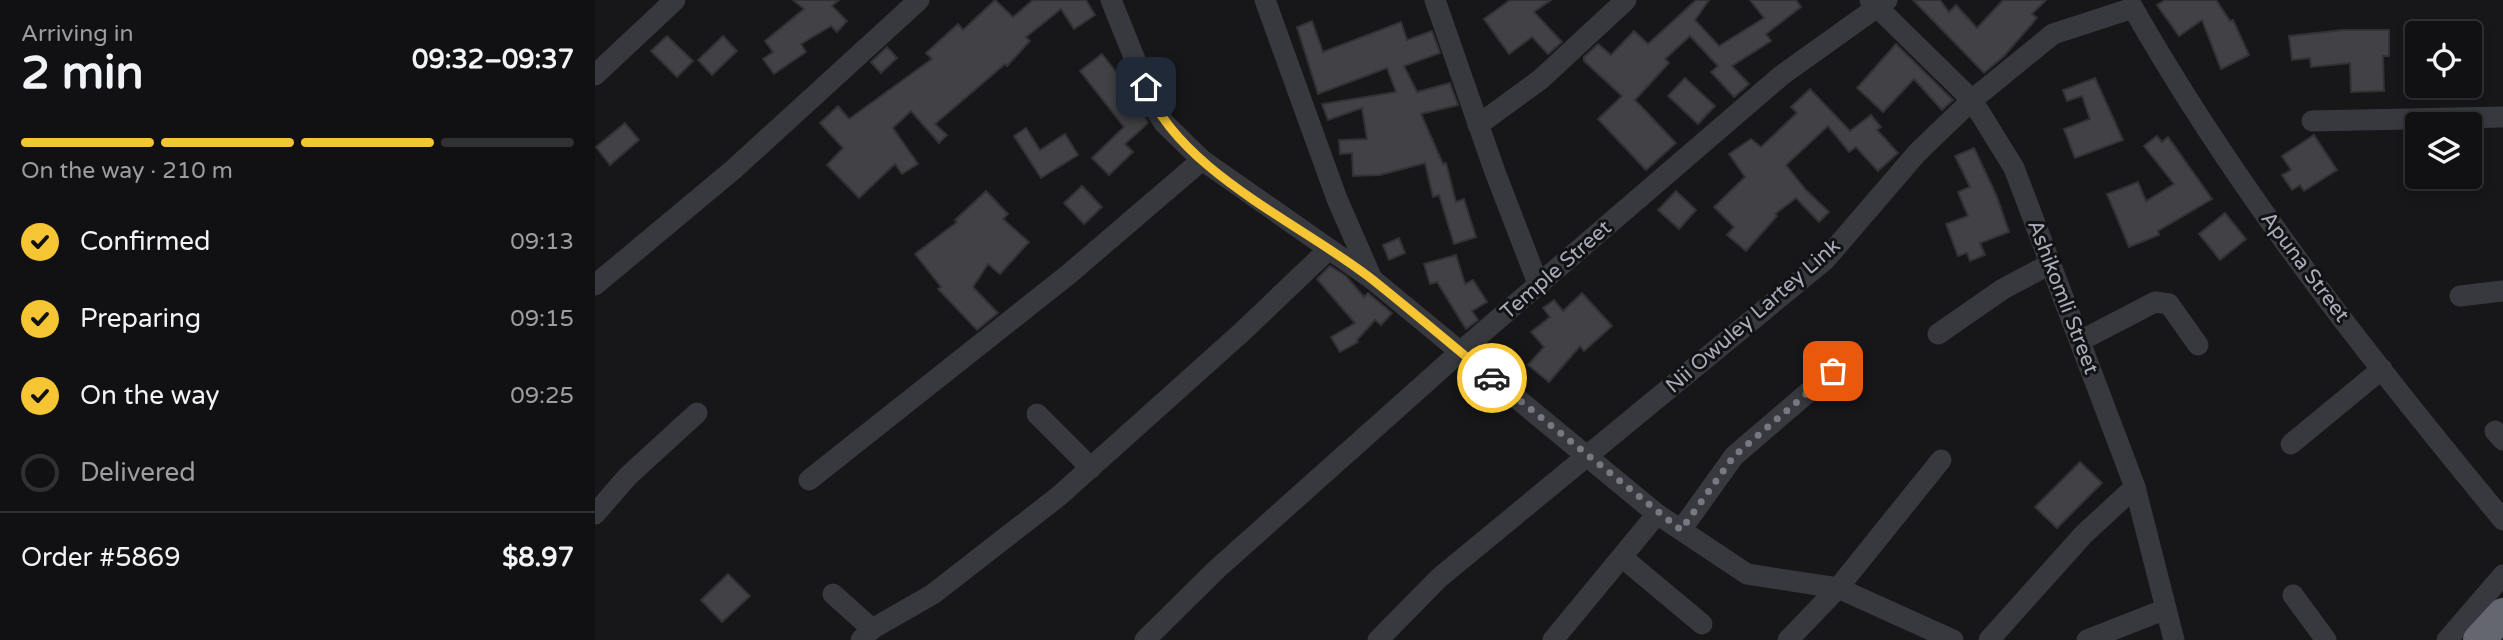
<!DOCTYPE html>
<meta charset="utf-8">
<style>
:root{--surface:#111113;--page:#1e1f21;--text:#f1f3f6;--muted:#9c9da0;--line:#303133;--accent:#f6c533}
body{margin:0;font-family:"Varela Round",sans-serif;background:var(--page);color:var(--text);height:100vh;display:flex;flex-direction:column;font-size:26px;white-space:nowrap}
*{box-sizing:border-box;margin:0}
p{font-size:23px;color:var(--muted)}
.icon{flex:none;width:38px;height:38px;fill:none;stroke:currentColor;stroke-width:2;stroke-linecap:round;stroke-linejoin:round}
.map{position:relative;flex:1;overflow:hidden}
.panel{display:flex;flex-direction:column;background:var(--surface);width:595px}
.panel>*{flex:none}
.buttons{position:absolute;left:1810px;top:21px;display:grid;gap:14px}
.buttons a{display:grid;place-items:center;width:77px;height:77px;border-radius:7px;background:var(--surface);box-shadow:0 4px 10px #0003,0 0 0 2px var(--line);font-size:35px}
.pin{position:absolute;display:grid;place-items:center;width:60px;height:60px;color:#fff;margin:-30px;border-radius:14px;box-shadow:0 4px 10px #0006}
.courier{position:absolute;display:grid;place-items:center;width:70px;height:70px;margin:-35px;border:5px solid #f6c533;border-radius:50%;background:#fff;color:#222;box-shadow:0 2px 9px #0007}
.head em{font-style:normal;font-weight:700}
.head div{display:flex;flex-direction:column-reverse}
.head{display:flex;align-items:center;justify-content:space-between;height:119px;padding:0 21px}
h1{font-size:46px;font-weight:700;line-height:52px}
.bar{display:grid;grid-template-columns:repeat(4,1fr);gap:10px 7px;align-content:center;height:84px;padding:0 21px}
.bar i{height:9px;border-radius:5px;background:var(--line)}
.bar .active{background:var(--accent)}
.bar p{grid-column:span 4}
.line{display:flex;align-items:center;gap:18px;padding:0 21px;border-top:2px solid var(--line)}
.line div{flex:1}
ol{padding:0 21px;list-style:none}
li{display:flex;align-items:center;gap:21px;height:77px}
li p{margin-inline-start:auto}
li .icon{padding:7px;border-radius:50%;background:var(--accent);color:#111;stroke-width:4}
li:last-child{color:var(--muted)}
li i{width:38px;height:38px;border:4px solid var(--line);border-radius:50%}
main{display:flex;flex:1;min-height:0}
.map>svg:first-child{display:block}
.building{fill:#424246;stroke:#323136;stroke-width:2}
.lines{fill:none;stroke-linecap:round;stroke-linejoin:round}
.minor{stroke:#38393f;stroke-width:21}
.highway{stroke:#646670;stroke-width:32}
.done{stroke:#767882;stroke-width:7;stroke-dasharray:0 12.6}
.route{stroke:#f6c533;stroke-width:9}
.labels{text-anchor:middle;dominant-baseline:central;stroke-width:6;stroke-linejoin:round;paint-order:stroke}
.street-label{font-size:21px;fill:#a9adba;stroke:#121214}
</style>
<main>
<section class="panel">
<div class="head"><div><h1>2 min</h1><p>Arriving in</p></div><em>09:32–09:37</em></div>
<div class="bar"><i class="active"></i><i class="active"></i><i class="active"></i><i></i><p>On the way · 210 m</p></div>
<ol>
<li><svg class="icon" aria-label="check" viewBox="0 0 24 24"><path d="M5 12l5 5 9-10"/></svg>Confirmed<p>09:13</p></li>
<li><svg class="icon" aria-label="check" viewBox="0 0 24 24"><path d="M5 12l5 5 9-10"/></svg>Preparing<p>09:15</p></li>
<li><svg class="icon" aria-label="check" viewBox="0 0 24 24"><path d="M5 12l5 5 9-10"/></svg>On the way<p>09:25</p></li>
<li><i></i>Delivered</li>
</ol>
<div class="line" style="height:91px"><div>Order #5869</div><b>$8.97</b></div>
</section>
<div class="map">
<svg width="1908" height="640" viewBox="0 0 1908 640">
<rect width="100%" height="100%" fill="#171719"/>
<g class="building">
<path d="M 198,0 L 244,0 L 237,6 L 252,21 L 242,32 L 236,26 L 206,44 L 211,52 L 179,74 L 168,59 L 178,52 L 170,41 L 209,9 Z"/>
<path d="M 400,0 L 418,17 L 438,0 L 491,0 L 500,15 L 479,29 L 466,9 L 431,37 L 435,41 L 412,66 L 410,64 L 340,124 L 352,135 L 344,143 L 316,111 L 298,128 L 323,164 L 307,174 L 300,164 L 264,198 L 232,165 L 248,148 L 225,123 L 243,106 L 254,119 L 337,59 L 331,53 L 363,24 L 368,30 Z"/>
<path d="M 915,0 L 956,0 L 939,12 L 967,42 L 953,54 L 937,37 L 914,54 L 889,19 Z"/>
<path d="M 1101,0 L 1114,0 L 1100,20 L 1124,46 L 1169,18 L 1155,0 L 1201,0 L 1206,7 L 1171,34 L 1176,41 L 1137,66 L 1154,84 L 1139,97 L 1116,72 L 1123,66 L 1095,36 L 1070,59 L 1074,63 L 1040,100 L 1081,143 L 1051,170 L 1003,119 L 1027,96 L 989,61 L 989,57 L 1003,44 L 1016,55 L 1039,31 L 1053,44 Z"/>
<path d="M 1318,0 L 1345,0 L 1354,12 L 1361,5 L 1382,28 L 1408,0 L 1451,0 L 1437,14 L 1442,18 L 1409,56 L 1389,73 Z"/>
<path d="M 1570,0 L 1621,0 L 1635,21 L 1638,20 L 1654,55 L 1626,69 L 1607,20 L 1584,36 L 1562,5 Z"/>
<path d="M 717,21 L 728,52 L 806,22 L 812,40 L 837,31 L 845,53 L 809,66 L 822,92 L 855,83 L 863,105 L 826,114 L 848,164 L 851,163 L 861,202 L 869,199 L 881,237 L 859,244 L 844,195 L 838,197 L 830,163 L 785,175 L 758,176 L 757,153 L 745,154 L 744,140 L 772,139 L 767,108 L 733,120 L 727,104 L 801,92 L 792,68 L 723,94 L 702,27 Z"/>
<path d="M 1748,30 L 1794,30 L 1794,56 L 1788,56 L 1789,91 L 1756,92 L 1755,63 L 1716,67 L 1715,58 L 1697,60 L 1694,36 Z"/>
<path d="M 72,36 L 98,61 L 82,77 L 56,51 Z"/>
<path d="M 128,36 L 142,51 L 117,75 L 103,60 Z"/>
<path d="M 1301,44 L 1358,100 L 1347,110 L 1319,79 L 1288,112 L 1262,88 Z"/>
<path d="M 292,47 L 302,58 L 286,73 L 276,62 Z"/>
<path d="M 507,54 L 541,97 L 553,123 L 530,144 L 538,152 L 514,175 L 497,158 L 529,127 L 485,71 Z"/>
<path d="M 1090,78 L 1120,106 L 1103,124 L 1073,96 Z"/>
<path d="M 1500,78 L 1528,140 L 1480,158 L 1469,129 L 1495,119 L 1487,96 L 1472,101 L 1468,90 Z"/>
<path d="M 1215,89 L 1255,131 L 1276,115 L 1286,127 L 1282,130 L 1303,153 L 1283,171 L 1261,147 L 1254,152 L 1233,126 L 1191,165 L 1211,190 L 1234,212 L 1224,222 L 1201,198 L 1180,214 L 1182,216 L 1151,251 L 1132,235 L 1139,227 L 1119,207 L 1150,177 L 1134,154 L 1156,139 L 1166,147 L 1202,113 L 1196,107 Z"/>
<path d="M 30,123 L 44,140 L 15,165 L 1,147 Z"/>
<path d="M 431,128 L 445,150 L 470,134 L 483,155 L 446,178 L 419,136 Z"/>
<path d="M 1719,135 L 1742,170 L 1709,191 L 1705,185 L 1697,190 L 1687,175 L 1696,170 L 1687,156 Z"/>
<path d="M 1562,136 L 1567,142 L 1573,137 L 1617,199 L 1563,231 L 1564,235 L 1534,247 L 1512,194 L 1543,182 L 1551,201 L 1579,184 L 1549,146 Z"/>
<path d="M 1379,148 L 1402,197 L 1414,232 L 1385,243 L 1390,255 L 1375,261 L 1372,253 L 1363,256 L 1351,224 L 1373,216 L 1363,192 L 1375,187 L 1360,156 Z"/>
<path d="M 487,186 L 507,207 L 489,224 L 469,203 Z"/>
<path d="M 391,191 L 413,214 L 408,219 L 434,242 L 405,274 L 393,264 L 378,287 L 403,313 L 382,330 L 343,289 L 346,287 L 320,254 L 362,222 L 360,220 Z"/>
<path d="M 1081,191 L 1101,210 L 1084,229 L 1063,210 Z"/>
<path d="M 1630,213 L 1651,239 L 1625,260 L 1604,234 Z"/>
<path d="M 804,238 L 810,253 L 794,260 L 788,245 Z"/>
<path d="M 861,255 L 870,284 L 878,280 L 892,302 L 877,311 L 883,320 L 871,329 L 842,282 L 835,284 L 829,264 Z"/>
<path d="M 735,266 L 751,276 L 769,297 L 773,293 L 797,313 L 786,325 L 780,320 L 762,340 L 763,342 L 745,352 L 736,337 L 760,323 L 722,279 Z"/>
<path d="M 987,293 L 1017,326 L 989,351 L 985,346 L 954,382 L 933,365 L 949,347 L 936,332 L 955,317 L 948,308 L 959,300 L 968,311 Z"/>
<path d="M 1485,462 L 1507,483 L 1462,528 L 1440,507 Z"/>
<path d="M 133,574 L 155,596 L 127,622 L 106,600 Z"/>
</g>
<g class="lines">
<g class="minor">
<path d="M 516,0 L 560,109 L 569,123 L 607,160 L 777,279 L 1062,514 L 1152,574 L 1243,588 L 1358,640"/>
<path d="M 670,0 L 742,199 L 777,279"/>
<path d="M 840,0 L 900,172 L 944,286"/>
<path d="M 1275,0 L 1377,100 L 1419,168 L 1540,487 L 1579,640"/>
<path d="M 1538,8 C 1642,191 1774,358 1908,520"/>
<path d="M 0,75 L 80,0"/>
<path d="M 1717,121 L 1908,117"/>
<path d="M 883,125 L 946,79 L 1031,0"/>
<path d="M 0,285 L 139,169 L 324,0"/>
<path d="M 1865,296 L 1908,291"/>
<path d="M 1343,334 L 1408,289 L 1455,264"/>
<path d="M 1485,341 L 1560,302 L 1574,304 L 1603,345"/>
<path d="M 442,414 L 496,468"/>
<path d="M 1900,431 L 1908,440"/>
<path d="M 1696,444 L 1787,369"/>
<path d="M 214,480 L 474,274 L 607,160"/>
<path d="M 0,514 L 33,476 L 102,413"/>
<path d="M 1086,530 L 1139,456 L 1238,371"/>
<path d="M 1028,558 L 1107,624"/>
<path d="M 238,594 L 277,629"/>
<path d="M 1698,595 L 1731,640"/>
<path d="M 266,640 L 277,629 L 338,594 L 464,496 L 647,332 L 733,250"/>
<path d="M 550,640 L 622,569 L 865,352 L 1187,75 L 1292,0"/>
<path d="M 783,640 L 844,578 L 1230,260 L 1322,153 L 1377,100 L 1458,34 L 1538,8"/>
<path d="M 958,640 L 1062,514"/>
<path d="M 1193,640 L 1243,588 L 1346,460"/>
<path d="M 1394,640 L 1489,534 L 1540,487"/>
<path d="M 1492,640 L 1571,609"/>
<path d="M 1852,640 L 1908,575"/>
</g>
<path class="highway" d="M 1884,640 L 1908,614"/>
</g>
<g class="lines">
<path class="done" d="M 897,378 L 1086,530 L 1139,456 L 1238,371"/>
<path class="route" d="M 551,87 C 585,172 707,224 778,280 C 818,312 857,345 897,378"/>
</g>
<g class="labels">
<g class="street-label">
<text transform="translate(1710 267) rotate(53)">Apuna Street</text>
<text transform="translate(961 270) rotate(-41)">Temple Street</text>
<text transform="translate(1468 297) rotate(69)">Ashikomli Street</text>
<text transform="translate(1158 316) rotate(-41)">Nii Owuley Lartey Link</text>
</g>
</g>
</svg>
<div class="buttons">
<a><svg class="icon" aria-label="locate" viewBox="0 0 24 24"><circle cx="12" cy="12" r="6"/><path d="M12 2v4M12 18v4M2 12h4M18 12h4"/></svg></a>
<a><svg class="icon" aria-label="layers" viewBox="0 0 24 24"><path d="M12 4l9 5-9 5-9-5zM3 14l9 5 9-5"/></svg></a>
</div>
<div class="pin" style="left:1238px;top:371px;background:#ea580c"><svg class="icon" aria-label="bag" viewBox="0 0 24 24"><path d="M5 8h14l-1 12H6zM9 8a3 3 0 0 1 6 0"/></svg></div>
<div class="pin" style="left:551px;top:87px;background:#1f2937"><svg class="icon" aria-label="home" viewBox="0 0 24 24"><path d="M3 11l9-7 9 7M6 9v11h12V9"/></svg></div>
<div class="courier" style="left:897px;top:378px"><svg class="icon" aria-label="car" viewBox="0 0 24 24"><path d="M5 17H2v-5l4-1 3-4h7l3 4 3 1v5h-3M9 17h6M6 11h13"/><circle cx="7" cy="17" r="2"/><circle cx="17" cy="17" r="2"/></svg></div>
</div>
</main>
